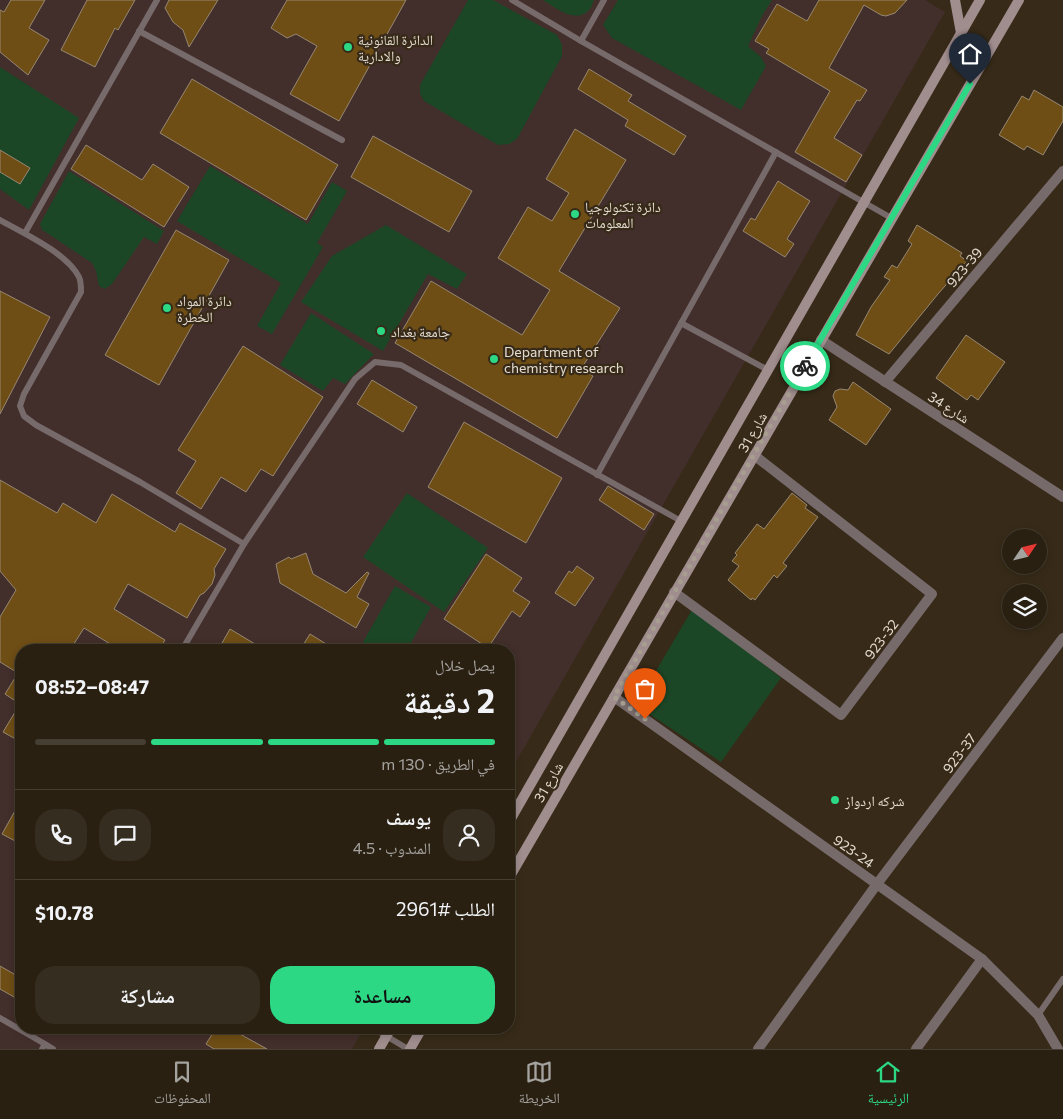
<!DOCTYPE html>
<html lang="ar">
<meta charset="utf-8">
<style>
:root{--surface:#292012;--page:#352d20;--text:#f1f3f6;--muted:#a5a39f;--line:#453e32;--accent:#2cd884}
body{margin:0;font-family:Commissioner,"Noto Naskh Arabic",sans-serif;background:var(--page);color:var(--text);direction:rtl;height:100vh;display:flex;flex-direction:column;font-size:19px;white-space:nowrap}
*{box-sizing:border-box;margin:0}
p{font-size:16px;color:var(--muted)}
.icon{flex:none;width:28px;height:28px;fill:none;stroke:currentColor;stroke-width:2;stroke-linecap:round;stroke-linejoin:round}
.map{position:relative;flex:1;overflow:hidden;direction:ltr}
.drawer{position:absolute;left:15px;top:644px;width:500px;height:390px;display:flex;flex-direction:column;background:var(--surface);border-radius:20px;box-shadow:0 2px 8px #0003,0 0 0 1px var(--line);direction:rtl}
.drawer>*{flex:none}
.needle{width:32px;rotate:55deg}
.controls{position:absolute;left:1002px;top:529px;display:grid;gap:10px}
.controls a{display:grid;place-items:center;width:45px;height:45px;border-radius:50%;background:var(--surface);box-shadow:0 2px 8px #0003,0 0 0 1px var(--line);font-size:25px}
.pin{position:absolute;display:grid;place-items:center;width:42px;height:42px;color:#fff;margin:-51px -21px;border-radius:50% 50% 50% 0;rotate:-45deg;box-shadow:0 0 5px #0007}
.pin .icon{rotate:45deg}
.courier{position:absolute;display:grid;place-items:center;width:50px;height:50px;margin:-25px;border:4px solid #2cd884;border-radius:50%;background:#fff;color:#222;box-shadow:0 1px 6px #0007}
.headline em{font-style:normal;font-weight:700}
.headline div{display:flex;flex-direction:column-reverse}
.headline{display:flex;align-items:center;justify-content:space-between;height:85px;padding:0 20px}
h1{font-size:32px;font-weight:700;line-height:38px}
.bar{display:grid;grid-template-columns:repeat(4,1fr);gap:8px 5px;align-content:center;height:60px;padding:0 20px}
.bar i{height:6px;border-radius:4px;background:var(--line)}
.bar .selected{background:var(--accent)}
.bar p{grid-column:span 4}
.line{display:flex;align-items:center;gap:12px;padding:0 20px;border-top:1px solid var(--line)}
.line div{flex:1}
.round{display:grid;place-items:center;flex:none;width:52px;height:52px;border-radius:20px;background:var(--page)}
.button{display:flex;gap:10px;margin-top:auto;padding:10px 20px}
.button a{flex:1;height:58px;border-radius:20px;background:var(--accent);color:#111;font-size:20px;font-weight:700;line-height:58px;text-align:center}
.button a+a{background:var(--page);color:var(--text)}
.dock{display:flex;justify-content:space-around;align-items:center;height:70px;border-top:1px solid var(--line);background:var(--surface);font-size:14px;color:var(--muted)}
.dock a{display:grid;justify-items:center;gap:2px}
.dock .selected{color:var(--accent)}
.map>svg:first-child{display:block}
.education{fill:#422e2b}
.green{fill:#1c4726}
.building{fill:#6f4e15;stroke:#968772}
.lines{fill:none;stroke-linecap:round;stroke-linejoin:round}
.lane{stroke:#776a6b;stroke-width:6}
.street{stroke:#776a6b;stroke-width:10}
.secondary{stroke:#a08d8e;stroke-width:10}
.done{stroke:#a79e90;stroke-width:5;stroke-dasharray:0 9}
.route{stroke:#2cd884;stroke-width:6}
.poi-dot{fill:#2cd884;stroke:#372a18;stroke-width:2}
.labels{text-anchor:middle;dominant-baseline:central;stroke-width:4.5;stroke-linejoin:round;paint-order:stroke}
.poi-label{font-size:14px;fill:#e4dcd0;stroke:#372a18;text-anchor:start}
.street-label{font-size:14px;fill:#e4dcd0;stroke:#372a18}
</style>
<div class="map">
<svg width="1063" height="1049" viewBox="0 0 1063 1049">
<rect width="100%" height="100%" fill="#372a18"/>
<path class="education" d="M 0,0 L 925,0 L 945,12 L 509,774 L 509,650 L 21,650 L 21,1028 L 364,1028 L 352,1049 L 0,1049 Z"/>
<g class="green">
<path d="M 468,0 L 493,0 L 557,35 L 562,45 L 562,56 L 517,139 L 509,144 L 498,145 L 424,101 L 420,94 L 420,85 Z"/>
<path d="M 543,0 L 594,0 C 593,3 591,9 588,11 C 574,24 555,7 543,0 Z"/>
<path d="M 618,0 L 772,0 L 762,16 L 748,46 L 761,57 L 766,66 L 741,110 L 612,38 L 603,25 Z"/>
<path d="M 0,67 L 79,118 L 29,210 L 0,189 Z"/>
<path d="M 210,166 L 308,224 L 332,182 L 347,191 L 317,243 L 323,247 L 272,334 L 257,326 L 281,283 L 177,221 Z"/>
<path d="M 69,171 L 164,231 L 157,244 L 144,237 L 112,284 L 105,289 L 99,286 L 96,271 L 92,263 L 47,233 L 42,230 L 40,224 Z"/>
<path d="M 386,225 L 467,274 L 457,289 L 428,274 L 383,351 L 301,302 L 332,256 Z"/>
<path d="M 311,313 L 374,354 L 345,384 L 333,378 L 323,391 L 280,365 Z"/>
<path d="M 407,493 L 488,548 L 444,612 L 363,557 Z"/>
<path d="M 395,586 L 431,607 L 407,650 L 376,650 L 363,642 Z"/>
<path d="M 693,608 L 781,678 L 721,762 L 636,705 Z"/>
</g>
<g class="building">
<path d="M 11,0 L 45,0 L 29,28 L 49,40 L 28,75 L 0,52 L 0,10 L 4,12 Z"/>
<path d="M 87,0 L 135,0 L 118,30 L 115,28 L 95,67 L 61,50 Z"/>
<path d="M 169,0 L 218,0 L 189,47 L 183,30 L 173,22 L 165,8 Z"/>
<path d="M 287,0 L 406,0 L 339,121 L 290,94 L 317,46 L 296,34 L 287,38 L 271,28 Z"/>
<path d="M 819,0 L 907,0 L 895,13 L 886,16 L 881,15 L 864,5 L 829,68 L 867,90 L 860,101 L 857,100 L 834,138 L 862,155 L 846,182 L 795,152 L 830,91 L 766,53 L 769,49 L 755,41 L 777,4 L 807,21 Z"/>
<path d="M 589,69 L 632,95 L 628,101 L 686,136 L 674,155 L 625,126 L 628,120 L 578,89 Z"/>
<path d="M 192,79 L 338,165 L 306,220 L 160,133 Z"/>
<path d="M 1034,90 L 1063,107 L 1063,121 L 1043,155 L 1027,146 L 1024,150 L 999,135 L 1022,96 L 1029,100 Z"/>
<path d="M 575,129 L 626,160 L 559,271 L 620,308 L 581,369 L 593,376 L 557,438 L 395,343 L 431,281 L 522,335 L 550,290 L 498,258 L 528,207 L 552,221 L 569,193 L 546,179 Z"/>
<path d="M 373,136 L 472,191 L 449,232 L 351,177 Z"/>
<path d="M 86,145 L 142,180 L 153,164 L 189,187 L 164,227 L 71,169 Z"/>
<path d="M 0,150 L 30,168 L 20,184 L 0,172 Z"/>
<path d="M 778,181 L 810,201 L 787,239 L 794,244 L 785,257 L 743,231 L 751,218 L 755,220 Z"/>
<path d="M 917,225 L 962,253 L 960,256 L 967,261 L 938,294 L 889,354 L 856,335 L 871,307 L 890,280 L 884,277 L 892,265 L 897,268 L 912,244 L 908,241 Z"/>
<path d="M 176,230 L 229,260 L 159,385 L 105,355 Z"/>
<path d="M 0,291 L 50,317 L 0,414 Z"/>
<path d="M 966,335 L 1005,362 L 978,400 L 971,395 L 967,400 L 936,378 Z"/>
<path d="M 243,346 L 323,397 L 273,476 L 261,469 L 246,492 L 221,477 L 201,509 L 176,493 L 196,461 L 178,450 Z"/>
<path d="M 372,380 L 417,407 L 403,432 L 357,404 Z"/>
<path d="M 853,382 L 891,409 L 866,445 L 829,420 L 837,407 L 833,396 L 835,391 L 840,389 L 848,390 Z"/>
<path d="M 464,422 L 562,478 L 526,543 L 428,487 Z"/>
<path d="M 0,480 L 57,513 L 63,503 L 96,523 L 112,494 L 175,532 L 180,523 L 226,549 L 214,569 L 215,575 L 212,584 L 204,593 L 200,595 L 187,618 L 128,584 L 114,609 L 165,640 L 159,650 L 120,650 L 84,628 L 70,650 L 21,650 L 21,742 L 3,732 L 20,704 L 5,694 L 18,673 L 0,662 L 0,617 L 16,590 L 0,571 Z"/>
<path d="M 608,486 L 654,514 L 644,530 L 599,500 Z"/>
<path d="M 792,493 L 807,505 L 805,508 L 818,517 L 783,563 L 787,566 L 777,578 L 774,575 L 755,600 L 752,598 L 751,600 L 728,580 L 739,566 L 732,561 L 737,555 L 735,553 L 757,524 L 764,529 Z"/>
<path d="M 306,553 L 313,574 L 346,593 L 367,572 L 369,573 L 357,597 L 369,604 L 356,628 L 280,583 L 276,564 L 289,557 L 291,559 Z"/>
<path d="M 486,554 L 522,578 L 513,591 L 530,602 L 520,617 L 512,611 L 488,648 L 444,619 Z"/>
<path d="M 577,566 L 594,578 L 575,606 L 555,593 L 569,571 L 572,573 Z"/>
<path d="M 230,629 L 265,650 L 218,650 Z"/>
<path d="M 310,634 L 336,650 L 300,650 Z"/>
<path d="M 21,800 L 21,835 L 17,842 L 2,834 Z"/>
<path d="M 0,966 L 21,978 L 21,1001 L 0,989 Z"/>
<path d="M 216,1028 L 229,1028 L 267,1049 L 214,1049 L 206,1044 Z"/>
</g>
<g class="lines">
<g class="lane">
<path d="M 512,0 L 581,41 L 893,219"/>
<path d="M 139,31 L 342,140"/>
<path d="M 581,41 L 604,0"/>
<path d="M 0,220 C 23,233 67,253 79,277 C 81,281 81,287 81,292 L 24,394 L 20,406 L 24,416 L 36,425 L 140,482 L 244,544 L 182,650"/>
<path d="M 25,233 L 157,0"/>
<path d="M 681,323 L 768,370"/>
<path d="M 597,475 L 776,152"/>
<path d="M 244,544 L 355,379 L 375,362 L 401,365 L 681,521"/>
<path d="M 1038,1015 L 1063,979"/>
<path d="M 0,1018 L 45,1044"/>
<path d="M 373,1028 L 408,1049"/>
<path d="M 42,1049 L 45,1044 L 53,1049"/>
</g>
<g class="street">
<path d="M 821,340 L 1063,497"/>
<path d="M 885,382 L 1063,171"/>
<path d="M 674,592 L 841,715 L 932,594 L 754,455"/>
<path d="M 614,697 L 982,959 L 1038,1015 L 1058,1049"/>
<path d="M 758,1049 L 877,884 L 1063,638"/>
<path d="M 916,1049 L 982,959"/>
</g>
<g class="secondary">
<path d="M 955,0 L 961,33"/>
<path d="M 509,822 L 980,0"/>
<path d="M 509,878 L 1019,0"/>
<path d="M 379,1049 L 391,1028"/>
<path d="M 410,1049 L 422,1028"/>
</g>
</g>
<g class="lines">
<path class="done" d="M 645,719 L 614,697 L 805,366"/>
<path class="route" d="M 805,366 L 970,84"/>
</g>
<g class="poi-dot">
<circle cx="348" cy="47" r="5"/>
<circle cx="575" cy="214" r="5"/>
<circle cx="167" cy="308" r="5"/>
<circle cx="381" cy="331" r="5"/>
<circle cx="494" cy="359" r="5"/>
<circle cx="835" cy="800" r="5"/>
</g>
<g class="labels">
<g class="poi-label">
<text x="358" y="39">الدائرة القانونية<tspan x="358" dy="16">والادارية</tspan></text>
<text x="585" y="206">دائرة تكنولوجيا<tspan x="585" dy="16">المعلومات</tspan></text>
<text x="177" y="300">دائرة المواد<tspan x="177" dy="16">الخطرة</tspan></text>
<text x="391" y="331">جامعة بغداد</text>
<text x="504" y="351">Department of<tspan x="504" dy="16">chemistry research</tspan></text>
<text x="845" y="800">شركه اردواز</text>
</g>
<g class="street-label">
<text transform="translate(964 267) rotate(-50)">923-39</text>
<text transform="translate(949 407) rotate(33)">شارع 34</text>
<text transform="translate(752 432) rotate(-60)">شارع 31</text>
<text transform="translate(881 639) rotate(-53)">923-32</text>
<text transform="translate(959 753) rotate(-53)">923-37</text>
<text transform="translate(548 782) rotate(-60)">شارع 31</text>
<text transform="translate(854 851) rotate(35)">923-24</text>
</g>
</g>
</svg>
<div class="controls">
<a><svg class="needle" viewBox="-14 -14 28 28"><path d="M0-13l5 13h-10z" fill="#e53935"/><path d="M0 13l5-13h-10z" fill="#a5a39f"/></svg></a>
<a><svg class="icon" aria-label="layers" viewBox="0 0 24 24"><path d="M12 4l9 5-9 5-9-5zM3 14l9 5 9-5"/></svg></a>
</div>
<div class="pin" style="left:645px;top:719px;background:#ea580c"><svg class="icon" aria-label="bag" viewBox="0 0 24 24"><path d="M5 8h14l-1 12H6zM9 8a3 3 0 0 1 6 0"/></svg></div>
<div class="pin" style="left:970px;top:84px;background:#1f2937"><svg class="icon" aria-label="home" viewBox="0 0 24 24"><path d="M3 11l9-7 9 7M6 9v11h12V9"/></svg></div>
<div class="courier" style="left:805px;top:366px"><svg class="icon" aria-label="bike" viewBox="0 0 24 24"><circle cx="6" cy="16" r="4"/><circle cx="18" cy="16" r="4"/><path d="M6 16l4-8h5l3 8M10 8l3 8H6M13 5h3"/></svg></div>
<section class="drawer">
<div class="headline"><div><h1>2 دقيقة</h1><p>يصل خلال</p></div><em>08:47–08:52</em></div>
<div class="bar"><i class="selected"></i><i class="selected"></i><i class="selected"></i><i></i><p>في الطريق · 130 m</p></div>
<div class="line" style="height:90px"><a class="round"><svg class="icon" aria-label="person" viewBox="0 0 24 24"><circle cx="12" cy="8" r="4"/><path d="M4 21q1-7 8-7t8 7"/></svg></a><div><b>يوسف</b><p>المندوب · 4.5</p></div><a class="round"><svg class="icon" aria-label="chat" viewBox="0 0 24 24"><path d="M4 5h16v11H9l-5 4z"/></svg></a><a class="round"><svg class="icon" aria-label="phone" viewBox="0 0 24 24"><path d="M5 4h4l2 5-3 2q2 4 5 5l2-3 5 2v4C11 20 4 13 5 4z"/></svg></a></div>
<div class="line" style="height:65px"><div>الطلب #2961</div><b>$10.78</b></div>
<div class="button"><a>مساعدة</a><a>مشاركة</a></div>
</section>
</div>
<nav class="dock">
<a class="selected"><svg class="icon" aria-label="home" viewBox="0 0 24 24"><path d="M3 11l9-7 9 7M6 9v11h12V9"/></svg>الرئيسية</a>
<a><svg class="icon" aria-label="map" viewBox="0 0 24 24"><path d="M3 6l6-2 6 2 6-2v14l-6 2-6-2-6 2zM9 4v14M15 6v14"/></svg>الخريطة</a>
<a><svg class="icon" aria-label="saved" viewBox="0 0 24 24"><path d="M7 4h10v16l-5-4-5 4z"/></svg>المحفوظات</a>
</nav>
